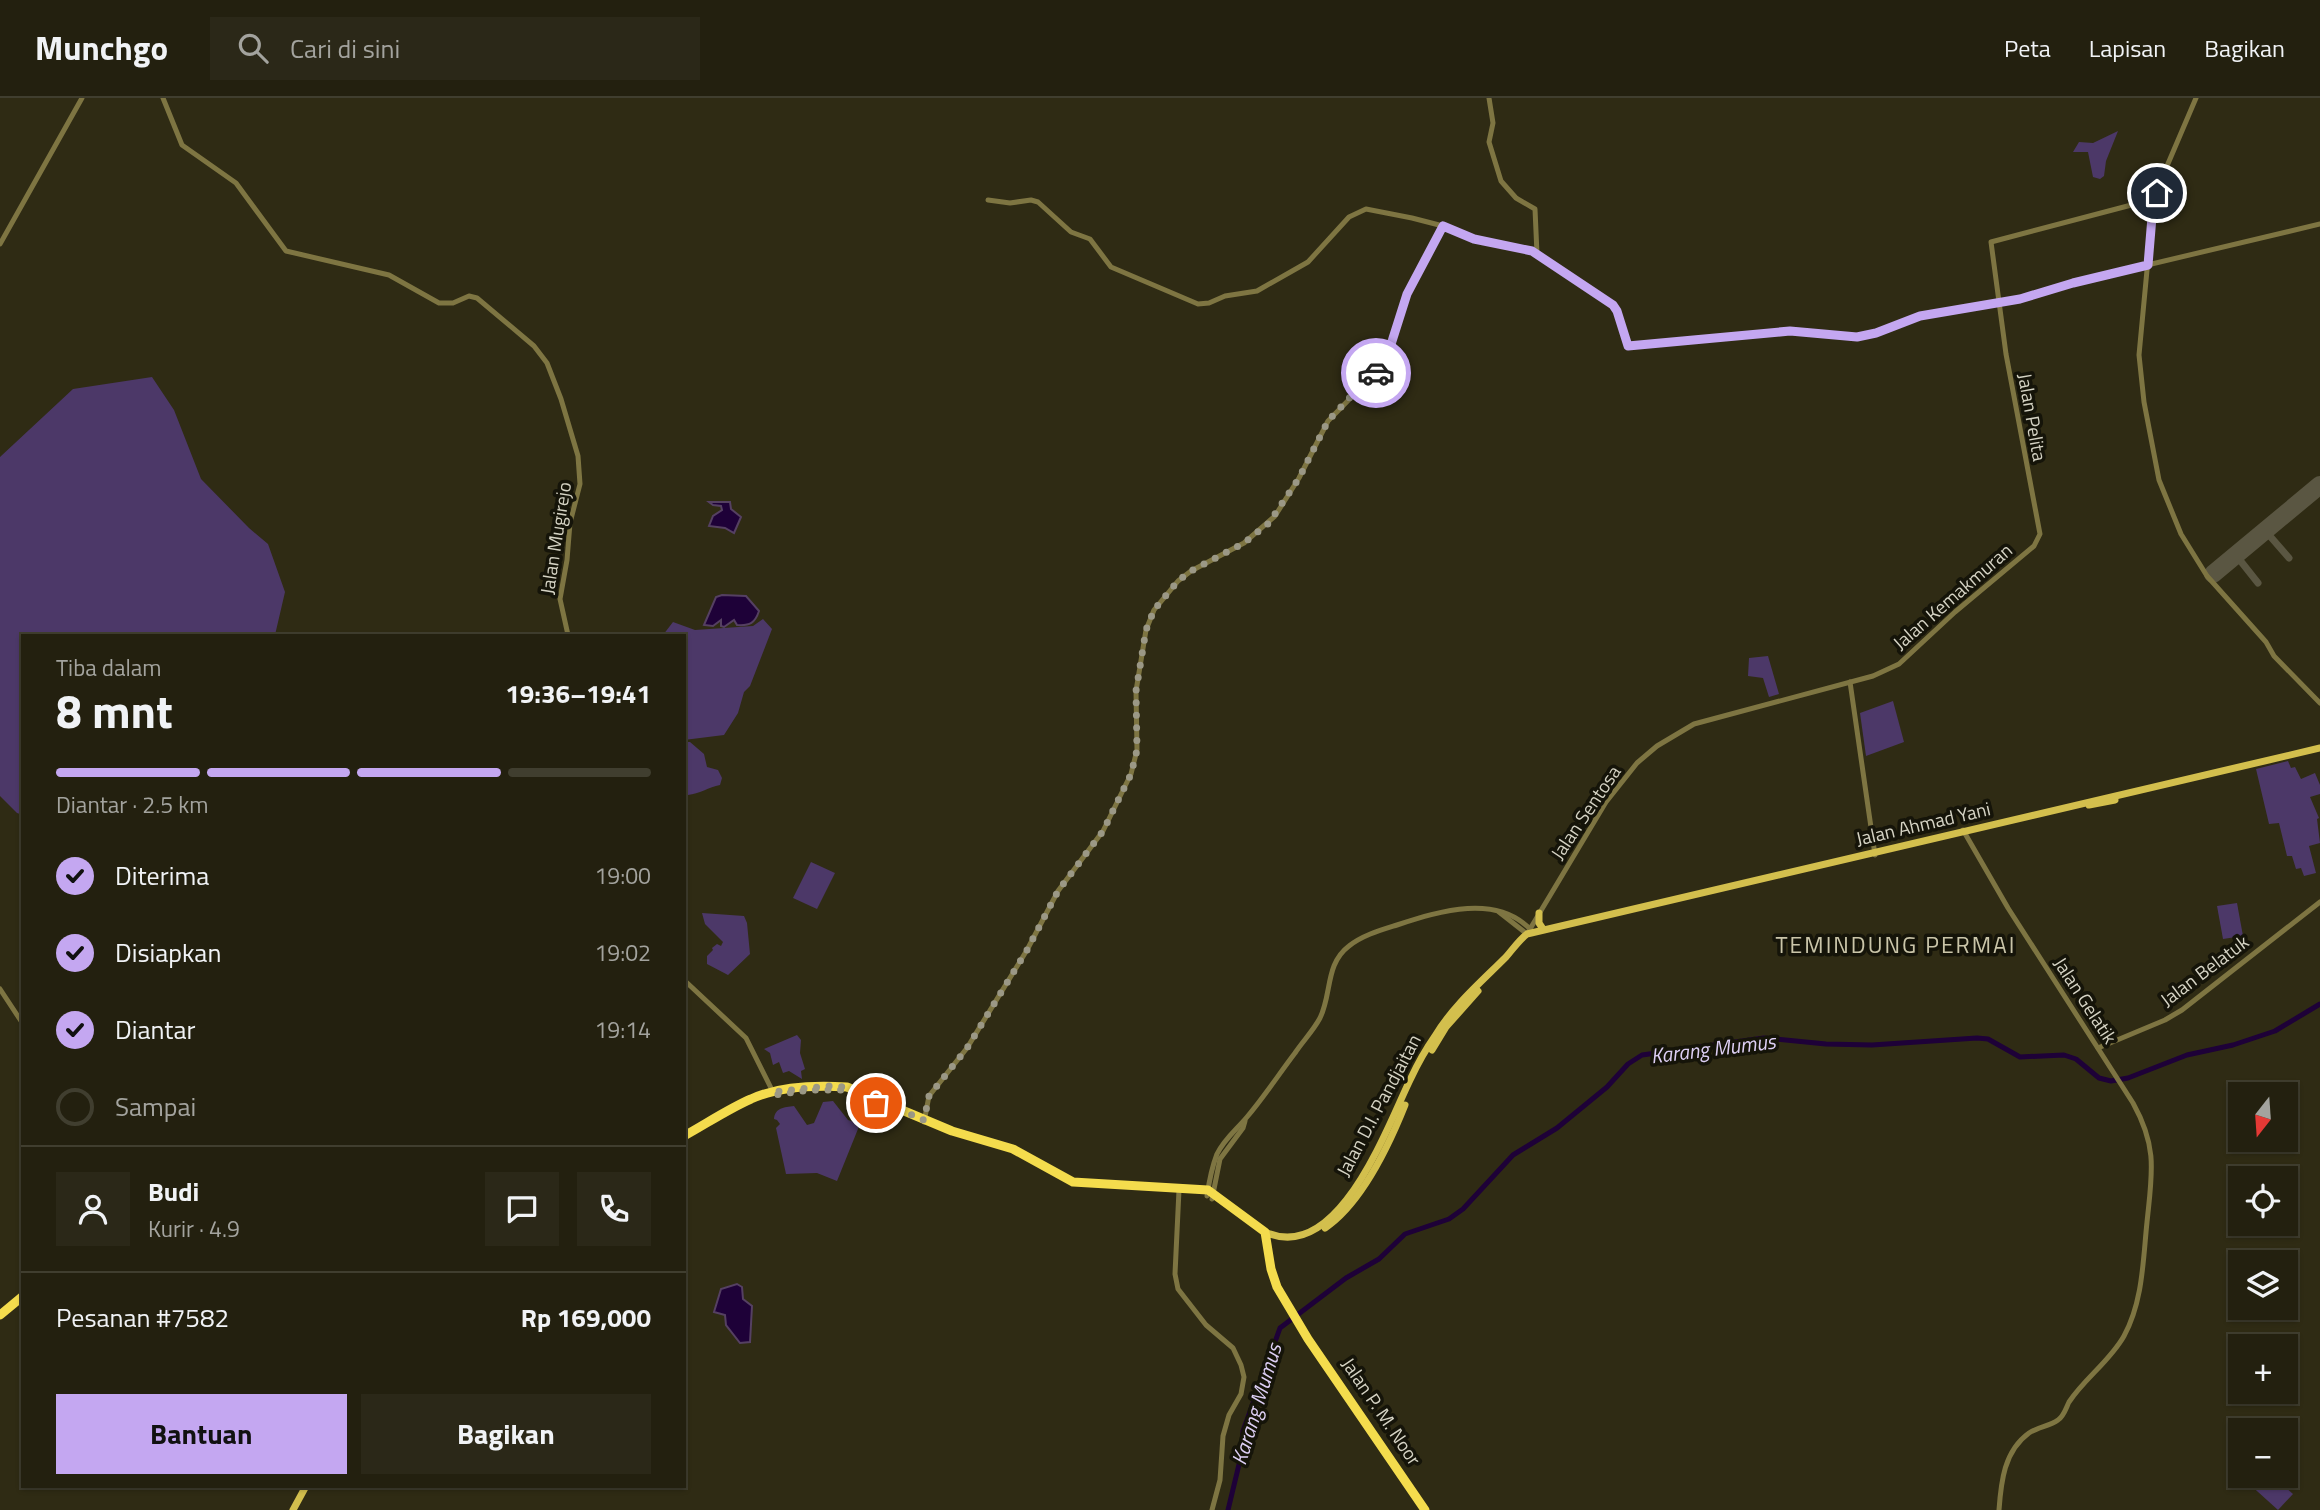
<!DOCTYPE html>
<html lang="id">
<meta charset="utf-8">
<style>
:root{--surface:#23200f;--page:#2b2818;--text:#f1f3f6;--muted:#a3a39e;--line:#403e2f;--accent:#c4a7f1}
body{margin:0;font-family:"Titillium Web",sans-serif;background:var(--page);color:var(--text);height:100vh;display:flex;flex-direction:column;font-size:26px;white-space:nowrap}
*{box-sizing:border-box;margin:0}
p{font-size:23px;color:var(--muted)}
.icon{flex:none;width:38px;height:38px;fill:none;stroke:currentColor;stroke-width:2;stroke-linecap:round;stroke-linejoin:round}
.map{position:relative;flex:1;overflow:hidden}
.details{position:absolute;left:21px;top:536px;width:665px;height:854px;display:flex;flex-direction:column;background:var(--surface);border-radius:0px;box-shadow:0 2px 5px #0004,0 0 0 2px var(--line)}
.details>*{flex:none}
.needle{width:46px;rotate:197deg}
.tools{position:absolute;left:2228px;top:984px;display:grid;gap:14px}
.tools a{display:grid;place-items:center;width:70px;height:70px;border-radius:0px;background:var(--surface);box-shadow:0 2px 5px #0004,0 0 0 2px var(--line);font-size:35px}
.pin{position:absolute;display:grid;place-items:center;width:60px;height:60px;color:#fff;margin:-30px;border:4px solid #fff;border-radius:50%;box-shadow:0 2px 7px #0007}
.courier{position:absolute;display:grid;place-items:center;width:70px;height:70px;margin:-35px;border:5px solid #c4a7f1;border-radius:50%;background:#fff;color:#222;box-shadow:0 2px 9px #0007}
.headline em{font-style:normal;font-weight:700}
.headline div{display:flex;flex-direction:column-reverse}
.headline{display:flex;align-items:center;justify-content:space-between;height:119px;padding:0 35px}
h1{font-size:46px;font-weight:700;line-height:52px}
.bar{display:grid;grid-template-columns:repeat(4,1fr);gap:10px 7px;align-content:center;height:84px;padding:0 35px}
.bar i{height:9px;border-radius:5px;background:var(--line)}
.bar .current{background:var(--accent)}
.bar p{grid-column:span 4}
.line{display:flex;align-items:center;gap:18px;padding:0 35px;border-top:2px solid var(--line)}
.line div{flex:1}
.round{display:grid;place-items:center;flex:none;width:74px;height:74px;border-radius:0px;background:var(--page)}
ol{padding:0 35px;list-style:none}
li{display:flex;align-items:center;gap:21px;height:77px}
li p{margin-inline-start:auto}
li .icon{padding:7px;border-radius:50%;background:var(--accent);color:#111;stroke-width:4}
li:last-child{color:var(--muted)}
li i{width:38px;height:38px;border:4px solid var(--line);border-radius:50%}
.button{display:flex;gap:14px;margin-top:auto;padding:14px 35px}
.button a{flex:1;height:80px;border-radius:0px;background:var(--accent);color:#111;font-size:28px;font-weight:700;line-height:80px;text-align:center}
.button a+a{background:var(--page);color:var(--text)}
header{display:flex;align-items:center;gap:42px;box-sizing:border-box;height:98px;padding:0 35px;background:var(--surface);border-bottom:2px solid var(--line)}
header strong{font-size:33px}
nav{display:flex;gap:38px;margin-inline-start:auto;font-size:24px}
.search{width:490px;height:63px;background:var(--page);display:flex;align-items:center;gap:18px;box-sizing:border-box;padding:0 24px;border-radius:0px;color:var(--muted);font-size:26px}
.map>svg:first-child{display:block}
.green{fill:#4c3868}
.water{fill:#1e0138;stroke:#554062;stroke-width:2}
.lines{fill:none;stroke-linecap:round;stroke-linejoin:round}
.river{stroke:#1e0138;stroke-width:5}
.taxiway{stroke:#5a5642;stroke-width:7}
.runway{stroke:#5a5642;stroke-width:18}
.minor{stroke:#7e7542;stroke-width:5}
.major{stroke:#d3bf4d;stroke-width:7}
.highway{stroke:#f4dc4d;stroke-width:9}
.done{stroke:#9b9886;stroke-width:7;stroke-dasharray:0 12.6}
.route{stroke:#c4a7f1;stroke-width:9}
.labels{text-anchor:middle;dominant-baseline:central;stroke-width:7;stroke-linejoin:round;paint-order:stroke}
.street-label{font-size:19px;fill:#d5d3c4;stroke:#151409}
.water-label{font-size:21px;font-style:italic;fill:#ddcff4;stroke:#151409}
.quarter-label{font-size:23px;letter-spacing:2px;fill:#cac5a9;stroke:#151409}
</style>
<header>
<strong>Munchgo</strong>
<div class="search"><svg class="icon" aria-label="search" viewBox="0 0 24 24"><circle cx="10" cy="10" r="6"/><path d="M15 15l6 6"/></svg>Cari di sini</div>
<nav><a>Peta</a><a>Lapisan</a><a>Bagikan</a></nav>
</header>
<div class="map">
<svg width="2320" height="1412" viewBox="0 0 2320 1412">
<rect width="100%" height="100%" fill="#2f2b14"/>
<g class="green">
<path d="M 2118,33 L 2106,63 L 2104,78 L 2100,81 L 2093,79 L 2088,54 L 2073,54 L 2079,44 L 2093,45 Z"/>
<path d="M 152,279 L 174,312 L 201,381 L 249,430 L 268,446 L 285,494 L 275,537 L 23,537 L 23,717 L 17,715 L 0,698 L 0,359 L 73,291 Z"/>
<path d="M 763,521 L 772,531 L 750,588 L 744,594 L 738,615 L 724,637 L 684,642 L 684,537 L 663,537 L 673,524 L 695,532 L 753,528 Z"/>
<path d="M 1768,558 L 1779,596 L 1769,599 L 1763,580 L 1748,578 L 1749,560 Z"/>
<path d="M 1893,603 L 1904,644 L 1866,658 L 1860,615 Z"/>
<path d="M 684,644 L 690,644 L 704,656 L 707,669 L 718,672 L 722,680 L 720,687 C 709,689 699,696 688,697 L 684,693 Z"/>
<path d="M 2288,663 L 2291,670 L 2295,669 L 2301,681 L 2315,675 L 2320,687 L 2320,696 L 2310,699 L 2319,720 L 2317,721 L 2320,745 L 2309,748 L 2316,775 L 2304,778 L 2301,770 L 2296,771 L 2292,758 L 2287,758 L 2279,725 L 2269,726 L 2256,671 Z"/>
<path d="M 811,764 L 835,775 L 817,811 L 793,800 Z"/>
<path d="M 2237,805 L 2243,838 L 2223,841 L 2217,808 Z"/>
<path d="M 702,815 L 744,818 L 747,825 L 750,856 L 728,877 L 707,866 L 707,858 L 713,852 L 712,850 L 717,846 L 721,848 L 723,844 L 705,826 Z"/>
<path d="M 797,937 L 801,942 L 800,955 L 805,971 L 801,973 L 802,981 L 789,973 L 783,975 L 779,964 L 773,967 L 770,955 L 764,951 Z"/>
<path d="M 833,1003 L 848,1022 L 860,1026 L 837,1083 L 817,1075 L 786,1076 L 776,1030 L 780,1026 L 777,1022 L 774,1021 C 775,1010 784,1009 794,1008 L 807,1027 L 814,1025 L 823,1004 Z"/>
<path d="M 2252,1377 L 2272,1377 L 2293,1396 L 2278,1412 L 2247,1384 Z"/>
</g>
<g class="water">
<path d="M 709,404 L 730,404 L 731,411 L 741,419 L 734,435 L 725,430 L 709,428 L 713,418 L 722,412 L 721,408 L 713,407 Z"/>
<path d="M 722,497 L 746,498 L 759,513 C 755,525 750,528 737,527 L 734,522 L 724,529 L 721,528 L 721,522 L 713,528 L 704,527 L 716,499 Z"/>
<path d="M 737,1186 L 742,1189 L 743,1201 L 752,1208 L 750,1244 L 740,1245 L 726,1227 L 725,1217 L 714,1214 L 721,1191 Z"/>
</g>
<g class="lines">
<path class="river" d="M 1228,1412 L 1242,1354 L 1243,1333 L 1280,1230 L 1346,1180 L 1379,1161 L 1405,1136 L 1449,1121 L 1463,1111 L 1513,1057 L 1557,1030 L 1607,989 L 1628,966 L 1642,957 L 1764,940 L 1826,946 L 1872,947 L 1977,940 L 1988,941 L 2020,959 L 2064,957 L 2076,961 L 2099,980 L 2111,983 L 2128,980 L 2187,957 L 2233,947 L 2275,933 L 2320,906"/>
<g class="taxiway">
<path d="M 2259,438 L 2269,437 L 2289,460"/>
<path d="M 2239,454 L 2239,461 L 2258,485"/>
</g>
<path class="runway" d="M 2213,476 L 2320,387"/>
<g class="minor">
<path d="M 163,0 L 182,47 L 236,85 L 286,153 L 389,177 L 439,205 L 453,205 L 469,198 L 477,200 L 534,248 L 547,265 L 561,301 L 578,358 L 580,386 L 570,425 L 567,462 L 560,501 L 568,537"/>
<path d="M 1489,0 L 1493,25 L 1489,44 L 1501,83 L 1516,100 L 1535,111 L 1537,156"/>
<path d="M 2196,0 L 2167,68 L 2152,119 L 2139,257 L 2144,304 L 2159,382 L 2181,436 L 2207,478 L 2266,544 L 2274,558 L 2320,605"/>
<path d="M 988,102 L 1010,105 L 1031,102 L 1038,104 L 1071,134 L 1090,141 L 1111,169 L 1198,206 L 1209,205 L 1225,198 L 1257,193 L 1308,164 L 1349,119 L 1366,111 L 1412,120 L 1443,128 L 1474,141 L 1532,153 L 1613,207 L 1617,213 L 1627,248 L 1790,233 L 1853,240 L 1865,238 L 1918,218 L 2020,201 L 2080,183 L 2320,126"/>
<path d="M 0,146 L 82,0"/>
<path d="M 1850,584 L 1875,757"/>
<path d="M 1963,732 L 2008,810 L 2133,1005 C 2158,1050 2152,1075 2147,1124 C 2143,1162 2143,1203 2124,1238 C 2110,1263 2085,1280 2069,1304 C 2066,1310 2064,1318 2058,1322 C 2050,1328 2038,1329 2029,1335 C 2004,1353 2001,1384 1999,1412"/>
<path d="M 1499,814 L 1527,836"/>
<path d="M 1527,836 L 1606,704 L 1637,665 L 1657,648 L 1694,626 L 1873,578 L 1899,566 L 1955,514 L 2034,448 L 2040,436 L 2006,256 L 1991,144 L 2139,105 L 2154,108"/>
<path d="M 684,882 L 746,940 L 773,994"/>
<path d="M 0,891 L 23,926"/>
<path d="M 2098,950 L 2165,922 L 2182,912 L 2320,804"/>
<path d="M 924,1024 L 929,998 L 967,950 L 1027,852 L 1058,793 L 1103,733 L 1131,676 L 1137,652 L 1136,593 L 1146,532 L 1154,512 L 1178,483 L 1191,473 L 1244,445 L 1275,418 L 1299,380 L 1328,323 L 1385,265 L 1407,196 L 1443,128"/>
<path d="M 1179,1092 L 1175,1176 L 1178,1191 L 1206,1227 L 1233,1250 L 1241,1267 L 1244,1279 L 1241,1296 L 1229,1317 L 1223,1338 L 1220,1382 L 1212,1412"/>
<path d="M 1207,1098 C 1209,1084 1212,1069 1217,1056 C 1224,1041 1237,1031 1247,1019 C 1264,999 1279,976 1295,955 C 1303,943 1313,933 1320,920 C 1332,896 1325,866 1349,848 C 1363,837 1381,832 1397,827 C 1440,813 1497,795 1532,833"/>
<path d="M 1212,1101 L 1220,1061 L 1243,1030 L 1245,1023"/>
</g>
<g class="major">
<path d="M 2089,707 L 2115,702"/>
<path d="M 1539,815 L 1539,825 L 1543,831"/>
<path d="M 1432,952 L 1446,929 L 1478,893"/>
<path d="M 1325,1130 C 1362,1105 1389,1047 1405,1007"/>
<path d="M 1265,1134 C 1339,1168 1388,1026 1411,980 C 1418,965 1426,951 1435,938 C 1453,908 1481,884 1506,859 C 1513,851 1519,842 1527,836 L 2320,650"/>
<path d="M 293,1412 L 306,1388"/>
</g>
<g class="highway">
<path d="M 684,1038 C 706,1026 728,1011 751,1001 C 779,988 816,987 847,989 L 952,1033 L 1013,1051 L 1073,1084 L 1208,1092 L 1265,1134 L 1271,1171 L 1277,1189 L 1308,1241 L 1425,1412"/>
<path d="M 0,1217 L 23,1198"/>
</g>
</g>
<g class="lines">
<path class="done" d="M 876,1005 L 842,992 L 809,992 L 775,997 L 773,994 L 828,988 L 847,989 L 924,1022 L 929,998 L 967,950 L 1027,852 L 1058,793 L 1103,733 L 1131,676 L 1137,652 L 1136,593 L 1146,532 L 1154,512 L 1178,483 L 1191,473 L 1244,445 L 1269,425 L 1299,380 L 1328,323 L 1354,295 L 1376,275"/>
<path class="route" d="M 1376,275 L 1387,259 L 1407,196 L 1443,128 L 1474,141 L 1532,153 L 1613,207 L 1617,213 L 1628,248 L 1790,233 L 1857,239 L 1876,235 L 1920,218 L 2020,201 L 2073,185 L 2148,167 L 2152,119 L 2157,95"/>
</g>
<g class="labels">
<g class="street-label">
<text transform="translate(2033 319) rotate(80)">Jalan Pelita</text>
<text transform="translate(555 440) rotate(-81)">Jalan Mugirejo</text>
<text transform="translate(1952 498) rotate(-41)">Jalan Kemakmuran</text>
<text transform="translate(1585 714) rotate(-56)">Jalan Sentosa</text>
<text transform="translate(1923 725) rotate(-13)">Jalan Ahmad Yani</text>
<text transform="translate(2204 872) rotate(-37)">Jalan Belatuk</text>
<text transform="translate(2086 902) rotate(57)">Jalan Gelatik</text>
<text transform="translate(1378 1007) rotate(-62)">Jalan D.I. Pandjaitan</text>
<text transform="translate(1382 1313) rotate(56)">Jalan P. M. Noor</text>
</g>
<g class="water-label">
<text transform="translate(1713 950) rotate(-7)">Karang Mumus</text>
<text transform="translate(1256 1306) rotate(-73)">Karang Mumus</text>
</g>
<g class="quarter-label">
<text x="1896" y="846">TEMINDUNG PERMAI</text>
</g>
</g>
</svg>
<div class="tools">
<a><svg class="needle" viewBox="-14 -14 28 28"><path d="M0-13l5 13h-10z" fill="#e53935"/><path d="M0 13l5-13h-10z" fill="#a3a39e"/></svg></a>
<a><svg class="icon" aria-label="locate" viewBox="0 0 24 24"><circle cx="12" cy="12" r="6"/><path d="M12 2v4M12 18v4M2 12h4M18 12h4"/></svg></a>
<a><svg class="icon" aria-label="layers" viewBox="0 0 24 24"><path d="M12 4l9 5-9 5-9-5zM3 14l9 5 9-5"/></svg></a>
<a>+</a>
<a>−</a>
</div>
<div class="pin" style="left:876px;top:1005px;background:#ea580c"><svg class="icon" aria-label="bag" viewBox="0 0 24 24"><path d="M5 8h14l-1 12H6zM9 8a3 3 0 0 1 6 0"/></svg></div>
<div class="pin" style="left:2157px;top:95px;background:#1f2937"><svg class="icon" aria-label="home" viewBox="0 0 24 24"><path d="M3 11l9-7 9 7M6 9v11h12V9"/></svg></div>
<div class="courier" style="left:1376px;top:275px"><svg class="icon" aria-label="car" viewBox="0 0 24 24"><path d="M5 17H2v-5l4-1 3-4h7l3 4 3 1v5h-3M9 17h6M6 11h13"/><circle cx="7" cy="17" r="2"/><circle cx="17" cy="17" r="2"/></svg></div>
<section class="details">
<div class="headline"><div><h1>8 mnt</h1><p>Tiba dalam</p></div><em>19:36–19:41</em></div>
<div class="bar"><i class="current"></i><i class="current"></i><i class="current"></i><i></i><p>Diantar · 2.5 km</p></div>
<ol>
<li><svg class="icon" aria-label="check" viewBox="0 0 24 24"><path d="M5 12l5 5 9-10"/></svg>Diterima<p>19:00</p></li>
<li><svg class="icon" aria-label="check" viewBox="0 0 24 24"><path d="M5 12l5 5 9-10"/></svg>Disiapkan<p>19:02</p></li>
<li><svg class="icon" aria-label="check" viewBox="0 0 24 24"><path d="M5 12l5 5 9-10"/></svg>Diantar<p>19:14</p></li>
<li><i></i>Sampai</li>
</ol>
<div class="line" style="height:126px"><a class="round"><svg class="icon" aria-label="person" viewBox="0 0 24 24"><circle cx="12" cy="8" r="4"/><path d="M4 21q1-7 8-7t8 7"/></svg></a><div><b>Budi</b><p>Kurir · 4.9</p></div><a class="round"><svg class="icon" aria-label="chat" viewBox="0 0 24 24"><path d="M4 5h16v11H9l-5 4z"/></svg></a><a class="round"><svg class="icon" aria-label="phone" viewBox="0 0 24 24"><path d="M5 4h4l2 5-3 2q2 4 5 5l2-3 5 2v4C11 20 4 13 5 4z"/></svg></a></div>
<div class="line" style="height:91px"><div>Pesanan #7582</div><b>Rp 169,000</b></div>
<div class="button"><a>Bantuan</a><a>Bagikan</a></div>
</section>
</div>
